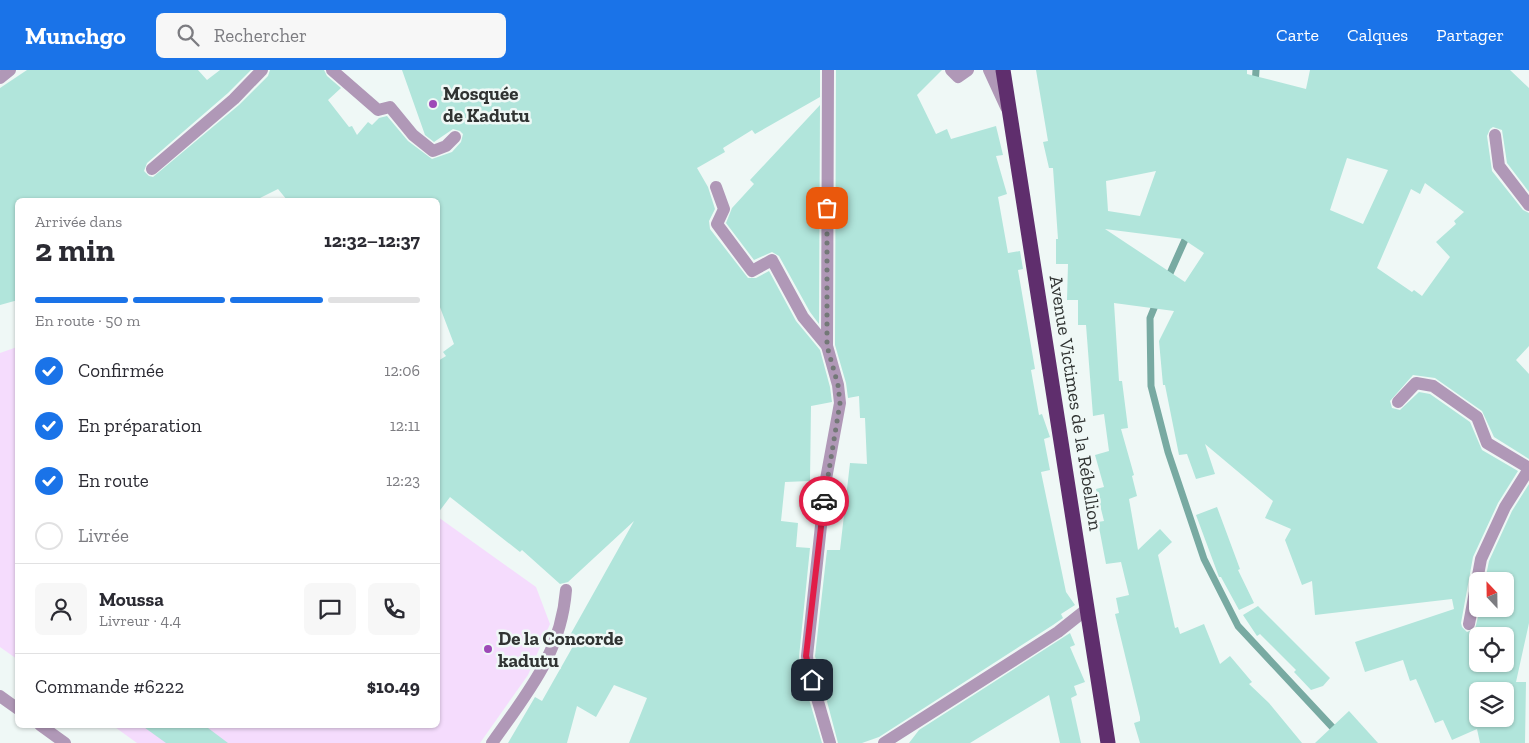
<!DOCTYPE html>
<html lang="fr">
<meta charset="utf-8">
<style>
:root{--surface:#fff;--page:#f7f7f7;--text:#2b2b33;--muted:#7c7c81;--line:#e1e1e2;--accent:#1a73e8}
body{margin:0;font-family:"Zilla Slab",serif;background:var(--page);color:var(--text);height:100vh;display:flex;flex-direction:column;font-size:19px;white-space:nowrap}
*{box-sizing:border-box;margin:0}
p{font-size:16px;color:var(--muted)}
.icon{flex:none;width:28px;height:28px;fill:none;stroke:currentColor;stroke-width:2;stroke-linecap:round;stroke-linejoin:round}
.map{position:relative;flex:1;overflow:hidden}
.side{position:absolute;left:15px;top:128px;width:425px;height:530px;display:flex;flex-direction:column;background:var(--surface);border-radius:8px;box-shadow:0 1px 4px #0004}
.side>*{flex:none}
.needle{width:32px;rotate:338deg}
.tools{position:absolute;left:1469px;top:502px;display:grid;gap:10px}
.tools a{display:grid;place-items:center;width:45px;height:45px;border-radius:8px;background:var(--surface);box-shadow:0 1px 4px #0004;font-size:25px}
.pin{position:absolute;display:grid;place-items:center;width:42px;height:42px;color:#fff;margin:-21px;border-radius:10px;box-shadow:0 2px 8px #0006}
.courier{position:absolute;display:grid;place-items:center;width:50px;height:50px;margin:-25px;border:4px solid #e11d48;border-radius:50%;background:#fff;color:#222;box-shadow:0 1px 6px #0007}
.head em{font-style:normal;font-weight:800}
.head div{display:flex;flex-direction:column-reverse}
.head{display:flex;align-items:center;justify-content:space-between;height:85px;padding:0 20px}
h1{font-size:32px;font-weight:800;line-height:38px}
.bar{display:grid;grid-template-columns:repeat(4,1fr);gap:8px 5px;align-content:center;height:60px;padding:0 20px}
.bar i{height:6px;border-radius:4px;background:var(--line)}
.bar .current{background:var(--accent)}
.bar p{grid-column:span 4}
.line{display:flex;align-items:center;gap:12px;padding:0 20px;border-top:1px solid var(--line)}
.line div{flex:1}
.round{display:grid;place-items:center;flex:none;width:52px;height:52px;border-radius:8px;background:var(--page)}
ol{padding:0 20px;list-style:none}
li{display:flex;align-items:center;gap:15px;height:55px}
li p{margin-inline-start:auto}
li .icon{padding:5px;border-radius:50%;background:var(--accent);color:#fff;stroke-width:4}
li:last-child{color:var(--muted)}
li i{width:28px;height:28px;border:2px solid var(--line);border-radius:50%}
header{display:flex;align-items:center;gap:30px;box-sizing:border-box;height:70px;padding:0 25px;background:var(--accent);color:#fff}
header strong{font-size:24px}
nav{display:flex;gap:28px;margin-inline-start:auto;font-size:18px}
.search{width:350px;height:45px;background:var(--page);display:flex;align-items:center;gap:12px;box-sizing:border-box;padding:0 18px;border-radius:8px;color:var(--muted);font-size:19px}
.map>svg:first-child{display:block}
.green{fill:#f5dcfd}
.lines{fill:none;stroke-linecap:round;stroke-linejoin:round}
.stream{stroke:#78aaa2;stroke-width:7}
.building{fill:#b1e5db;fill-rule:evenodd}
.minor{stroke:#b098b7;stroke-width:12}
.highway{stroke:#5f2e6d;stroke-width:15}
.done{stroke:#737877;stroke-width:5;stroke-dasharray:0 9}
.route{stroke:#e11d48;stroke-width:6}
.poi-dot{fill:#9d49b7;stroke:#eff8f6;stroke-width:2}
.labels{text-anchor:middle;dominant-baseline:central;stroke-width:5;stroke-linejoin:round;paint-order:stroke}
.poi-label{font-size:19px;font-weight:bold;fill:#303332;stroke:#eff8f6;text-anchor:start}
.street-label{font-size:19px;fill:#303332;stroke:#eff8f6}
</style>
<header>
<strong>Munchgo</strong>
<div class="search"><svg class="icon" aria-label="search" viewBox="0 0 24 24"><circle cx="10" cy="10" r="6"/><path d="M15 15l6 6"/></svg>Rechercher</div>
<nav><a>Carte</a><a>Calques</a><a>Partager</a></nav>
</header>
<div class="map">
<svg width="1529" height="673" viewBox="0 0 1529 673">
<rect width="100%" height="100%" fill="#eff8f6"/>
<g class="green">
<path d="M 17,277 L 17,589 L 0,577 L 0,283 Z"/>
<path d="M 438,447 L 536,517 L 550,554 L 528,605 L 480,673 L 137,673 L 112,655 L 438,655 Z"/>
</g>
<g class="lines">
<g class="stream">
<path d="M 1255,15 L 1256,0"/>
<path d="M 1167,210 L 1188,163"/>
<path d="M 1157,231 L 1150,248 L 1151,316 L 1168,382 L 1204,489 L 1238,556 L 1347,673"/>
</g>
</g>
<g class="building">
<path d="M 27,0 L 198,0 L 207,10 L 220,0 L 251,0 L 228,23 L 147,93 L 144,101 L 149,106 L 153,107 L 239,35 L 268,6 L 270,0 L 324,0 L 327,6 L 341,18 L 328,30 L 349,57 L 352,56 L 357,65 L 368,52 L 372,55 L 379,48 L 387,46 L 408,71 L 432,89 L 452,82 L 461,72 L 463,64 L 460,61 L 453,59 L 434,72 L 425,65 L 402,0 L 820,0 L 820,27 L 755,64 L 752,60 L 723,78 L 725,82 L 697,98 L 708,117 L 715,139 L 709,151 L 710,159 L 748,208 L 756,208 L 769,201 L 796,251 L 820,280 L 830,317 L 832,332 L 811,336 L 810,411 L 785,412 L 781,451 L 798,453 L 796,477 L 810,478 L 799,587 L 800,599 L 822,673 L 629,673 L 647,628 L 614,615 L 596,647 L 577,636 L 567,673 L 508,673 L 535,627 L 542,631 L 576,571 L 569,567 L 634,451 L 568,512 L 560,514 L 522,480 L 520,482 L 450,427 L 438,443 L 438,291 L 446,286 L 443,282 L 454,274 L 438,232 L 438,130 L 287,130 L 278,119 L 256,130 L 18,130 L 18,230 L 0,235 L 0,18 Z"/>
<path d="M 836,0 L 942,0 L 917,25 L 936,64 L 947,59 L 951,69 L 996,56 L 1003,85 L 996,86 L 1007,124 L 998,127 L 1008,183 L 1020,181 L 1023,199 L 1018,200 L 1035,299 L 1031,300 L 1039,345 L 1042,344 L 1050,367 L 1044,369 L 1050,400 L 1041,402 L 1066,522 L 1075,535 L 1061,544 L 1063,548 L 1053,555 L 879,667 L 862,673 L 838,673 L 815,586 L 827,480 L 840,480 L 850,393 L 867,394 L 865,348 L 860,348 L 859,326 L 848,328 L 846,313 L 835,275 Z"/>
<path d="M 1036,0 L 1247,0 L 1247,4 L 1306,19 L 1310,0 L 1510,0 L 1529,18 L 1529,122 L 1507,93 L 1502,60 L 1493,57 L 1490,59 L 1487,66 L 1492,101 L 1523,140 L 1529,143 L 1529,276 L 1516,290 L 1529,304 L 1529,389 L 1494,367 L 1482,341 L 1435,308 L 1413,305 L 1390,331 L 1392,338 L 1400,340 L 1419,322 L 1430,324 L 1470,352 L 1482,380 L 1518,401 L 1498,433 L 1473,487 L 1461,553 L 1462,557 L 1467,562 L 1475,559 L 1480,539 L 1505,539 L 1505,511 L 1485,511 L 1489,491 L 1512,441 L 1529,414 L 1529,553 L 1516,612 L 1526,612 L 1525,673 L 1480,673 L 1477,659 L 1452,670 L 1443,650 L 1435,653 L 1416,609 L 1410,611 L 1403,590 L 1365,602 L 1355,572 L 1454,539 L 1452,529 L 1315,545 L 1312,511 L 1302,515 L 1285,470 L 1291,459 L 1265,448 L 1273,431 L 1205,374 L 1215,404 L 1196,409 L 1187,384 L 1179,385 L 1165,315 L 1163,315 L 1159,271 L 1174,241 L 1114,233 L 1119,311 L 1122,311 L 1128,358 L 1121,359 L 1134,405 L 1132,406 L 1137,426 L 1129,429 L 1138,480 L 1160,459 L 1172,472 L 1158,485 L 1175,558 L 1178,557 L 1180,564 L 1204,554 L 1220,594 L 1230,586 L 1252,612 L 1249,614 L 1269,633 L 1302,673 L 1140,673 L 1134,653 L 1140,651 L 1140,647 L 1115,544 L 1119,543 L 1116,528 L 1129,525 L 1121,492 L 1106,494 L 1098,452 L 1104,451 L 1096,419 L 1104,417 L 1095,385 L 1109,381 L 1104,344 L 1093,346 L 1086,255 L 1078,255 L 1078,230 L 1067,230 L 1068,194 L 1056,194 L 1056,169 L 1058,169 L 1053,98 L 1049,98 L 1043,72 L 1048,71 ZM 1347,88 L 1388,100 L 1363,154 L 1330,140 ZM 1156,101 L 1140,146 L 1108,141 L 1106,111 ZM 1425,113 L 1464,142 L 1454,151 L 1456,154 L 1436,172 L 1450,187 L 1422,226 L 1414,220 L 1412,222 L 1377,198 L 1411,119 L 1420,124 ZM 1105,159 L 1183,169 L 1204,183 L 1185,212 ZM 1478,566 L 1505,566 L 1505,594 L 1478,594 ZM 1478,621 L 1505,621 L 1505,649 L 1478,649 Z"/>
<path d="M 820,35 L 819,254 L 810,242 L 779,186 L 772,182 L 754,190 L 726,153 L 732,138 L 754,114 L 750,110 Z"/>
<path d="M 1217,437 L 1240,499 L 1238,500 L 1254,533 L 1239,540 L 1221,507 L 1219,507 L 1196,445 Z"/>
<path d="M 1258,536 L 1330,608 L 1323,616 L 1311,620 L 1294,602 L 1296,600 L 1260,564 L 1257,566 L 1243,545 Z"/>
<path d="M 1070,563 L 1075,575 L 1070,577 L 1085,612 L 1074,616 L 1077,625 L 1071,628 L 1081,673 L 1060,673 L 1049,625 L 970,673 L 909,673 L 919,660 Z"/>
<path d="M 1349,641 L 1378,673 L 1315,673 Z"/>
<path d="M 141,655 L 204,655 L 228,673 L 166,673 Z"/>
</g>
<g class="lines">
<g class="minor">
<path d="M 332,0 L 378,40 L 390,37 L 413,65 L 433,81 L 446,76 L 455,67"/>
<path d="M 951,0 L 958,7 L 968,0"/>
<path d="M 989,0 L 1006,37"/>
<path d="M 0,8 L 10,0"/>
<path d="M 1495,65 L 1499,96 L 1529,135"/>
<path d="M 152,99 L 234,29 L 262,0"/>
<path d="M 716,117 L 724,139 L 717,154 L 752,201 L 772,190 L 803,247 L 827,276 L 838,315 L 840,333 L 826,409 L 807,586 L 808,597 L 830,673"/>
<path d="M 827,276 L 828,0"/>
<path d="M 1398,332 L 1416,313 L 1433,316 L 1477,347 L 1487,373 L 1529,398"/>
<path d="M 1469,554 L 1481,489 L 1505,437 L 1529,399"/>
<path d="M 0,626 L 18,639"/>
<path d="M 40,655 L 65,673"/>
<path d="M 492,673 C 527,623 561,584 566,520"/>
<path d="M 884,673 L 1058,562 L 1087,539"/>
</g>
<path class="highway" d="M 1003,0 L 1108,673"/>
</g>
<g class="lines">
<path class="done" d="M 824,431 L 840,333 L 838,315 L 827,276 L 827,138"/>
<path class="route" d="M 812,610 L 806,586 L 824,431"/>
</g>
<g class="poi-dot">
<circle cx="433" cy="34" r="5"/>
<circle cx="488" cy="579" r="5"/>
</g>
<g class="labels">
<g class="poi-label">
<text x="443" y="23">Mosquée<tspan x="443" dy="22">de Kadutu</tspan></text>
<text x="498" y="568">De la Concorde<tspan x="498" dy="22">kadutu</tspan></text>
</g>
<g class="street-label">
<text transform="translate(1076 333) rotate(81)">Avenue Victimes de la Rébellion</text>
</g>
</g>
</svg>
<div class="tools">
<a><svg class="needle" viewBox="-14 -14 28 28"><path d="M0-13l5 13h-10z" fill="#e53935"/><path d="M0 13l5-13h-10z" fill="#7c7c81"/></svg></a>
<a><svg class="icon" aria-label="locate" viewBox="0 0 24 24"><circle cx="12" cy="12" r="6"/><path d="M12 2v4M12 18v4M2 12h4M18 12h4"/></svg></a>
<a><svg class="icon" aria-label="layers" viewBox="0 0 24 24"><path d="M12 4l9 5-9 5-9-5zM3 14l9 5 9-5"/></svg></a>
</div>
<div class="pin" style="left:827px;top:138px;background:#ea580c"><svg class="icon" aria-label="bag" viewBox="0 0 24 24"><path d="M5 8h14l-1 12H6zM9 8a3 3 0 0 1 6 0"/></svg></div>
<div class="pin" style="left:812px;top:610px;background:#1f2937"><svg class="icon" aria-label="home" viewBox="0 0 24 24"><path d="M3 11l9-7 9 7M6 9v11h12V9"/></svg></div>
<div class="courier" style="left:824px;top:431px"><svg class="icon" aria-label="car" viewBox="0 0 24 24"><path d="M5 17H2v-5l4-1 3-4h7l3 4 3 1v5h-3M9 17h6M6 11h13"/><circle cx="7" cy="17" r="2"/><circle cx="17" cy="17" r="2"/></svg></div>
<section class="side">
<div class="head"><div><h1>2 min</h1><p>Arrivée dans</p></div><em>12:32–12:37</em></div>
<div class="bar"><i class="current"></i><i class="current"></i><i class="current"></i><i></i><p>En route · 50 m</p></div>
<ol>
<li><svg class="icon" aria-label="check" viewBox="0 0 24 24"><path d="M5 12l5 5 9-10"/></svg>Confirmée<p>12:06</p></li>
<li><svg class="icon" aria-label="check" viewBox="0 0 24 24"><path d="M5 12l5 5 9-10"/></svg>En préparation<p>12:11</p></li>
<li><svg class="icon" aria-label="check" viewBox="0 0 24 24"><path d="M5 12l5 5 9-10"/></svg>En route<p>12:23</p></li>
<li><i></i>Livrée</li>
</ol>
<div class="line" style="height:90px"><a class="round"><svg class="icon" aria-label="person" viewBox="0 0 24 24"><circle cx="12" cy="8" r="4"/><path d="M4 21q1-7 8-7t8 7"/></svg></a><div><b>Moussa</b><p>Livreur · 4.4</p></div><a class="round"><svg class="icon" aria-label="chat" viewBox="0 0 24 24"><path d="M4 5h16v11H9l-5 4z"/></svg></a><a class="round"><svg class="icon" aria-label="phone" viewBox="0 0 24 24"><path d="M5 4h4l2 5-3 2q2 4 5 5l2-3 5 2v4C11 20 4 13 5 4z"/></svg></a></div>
<div class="line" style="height:65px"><div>Commande #6222</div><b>$10.49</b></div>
</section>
</div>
